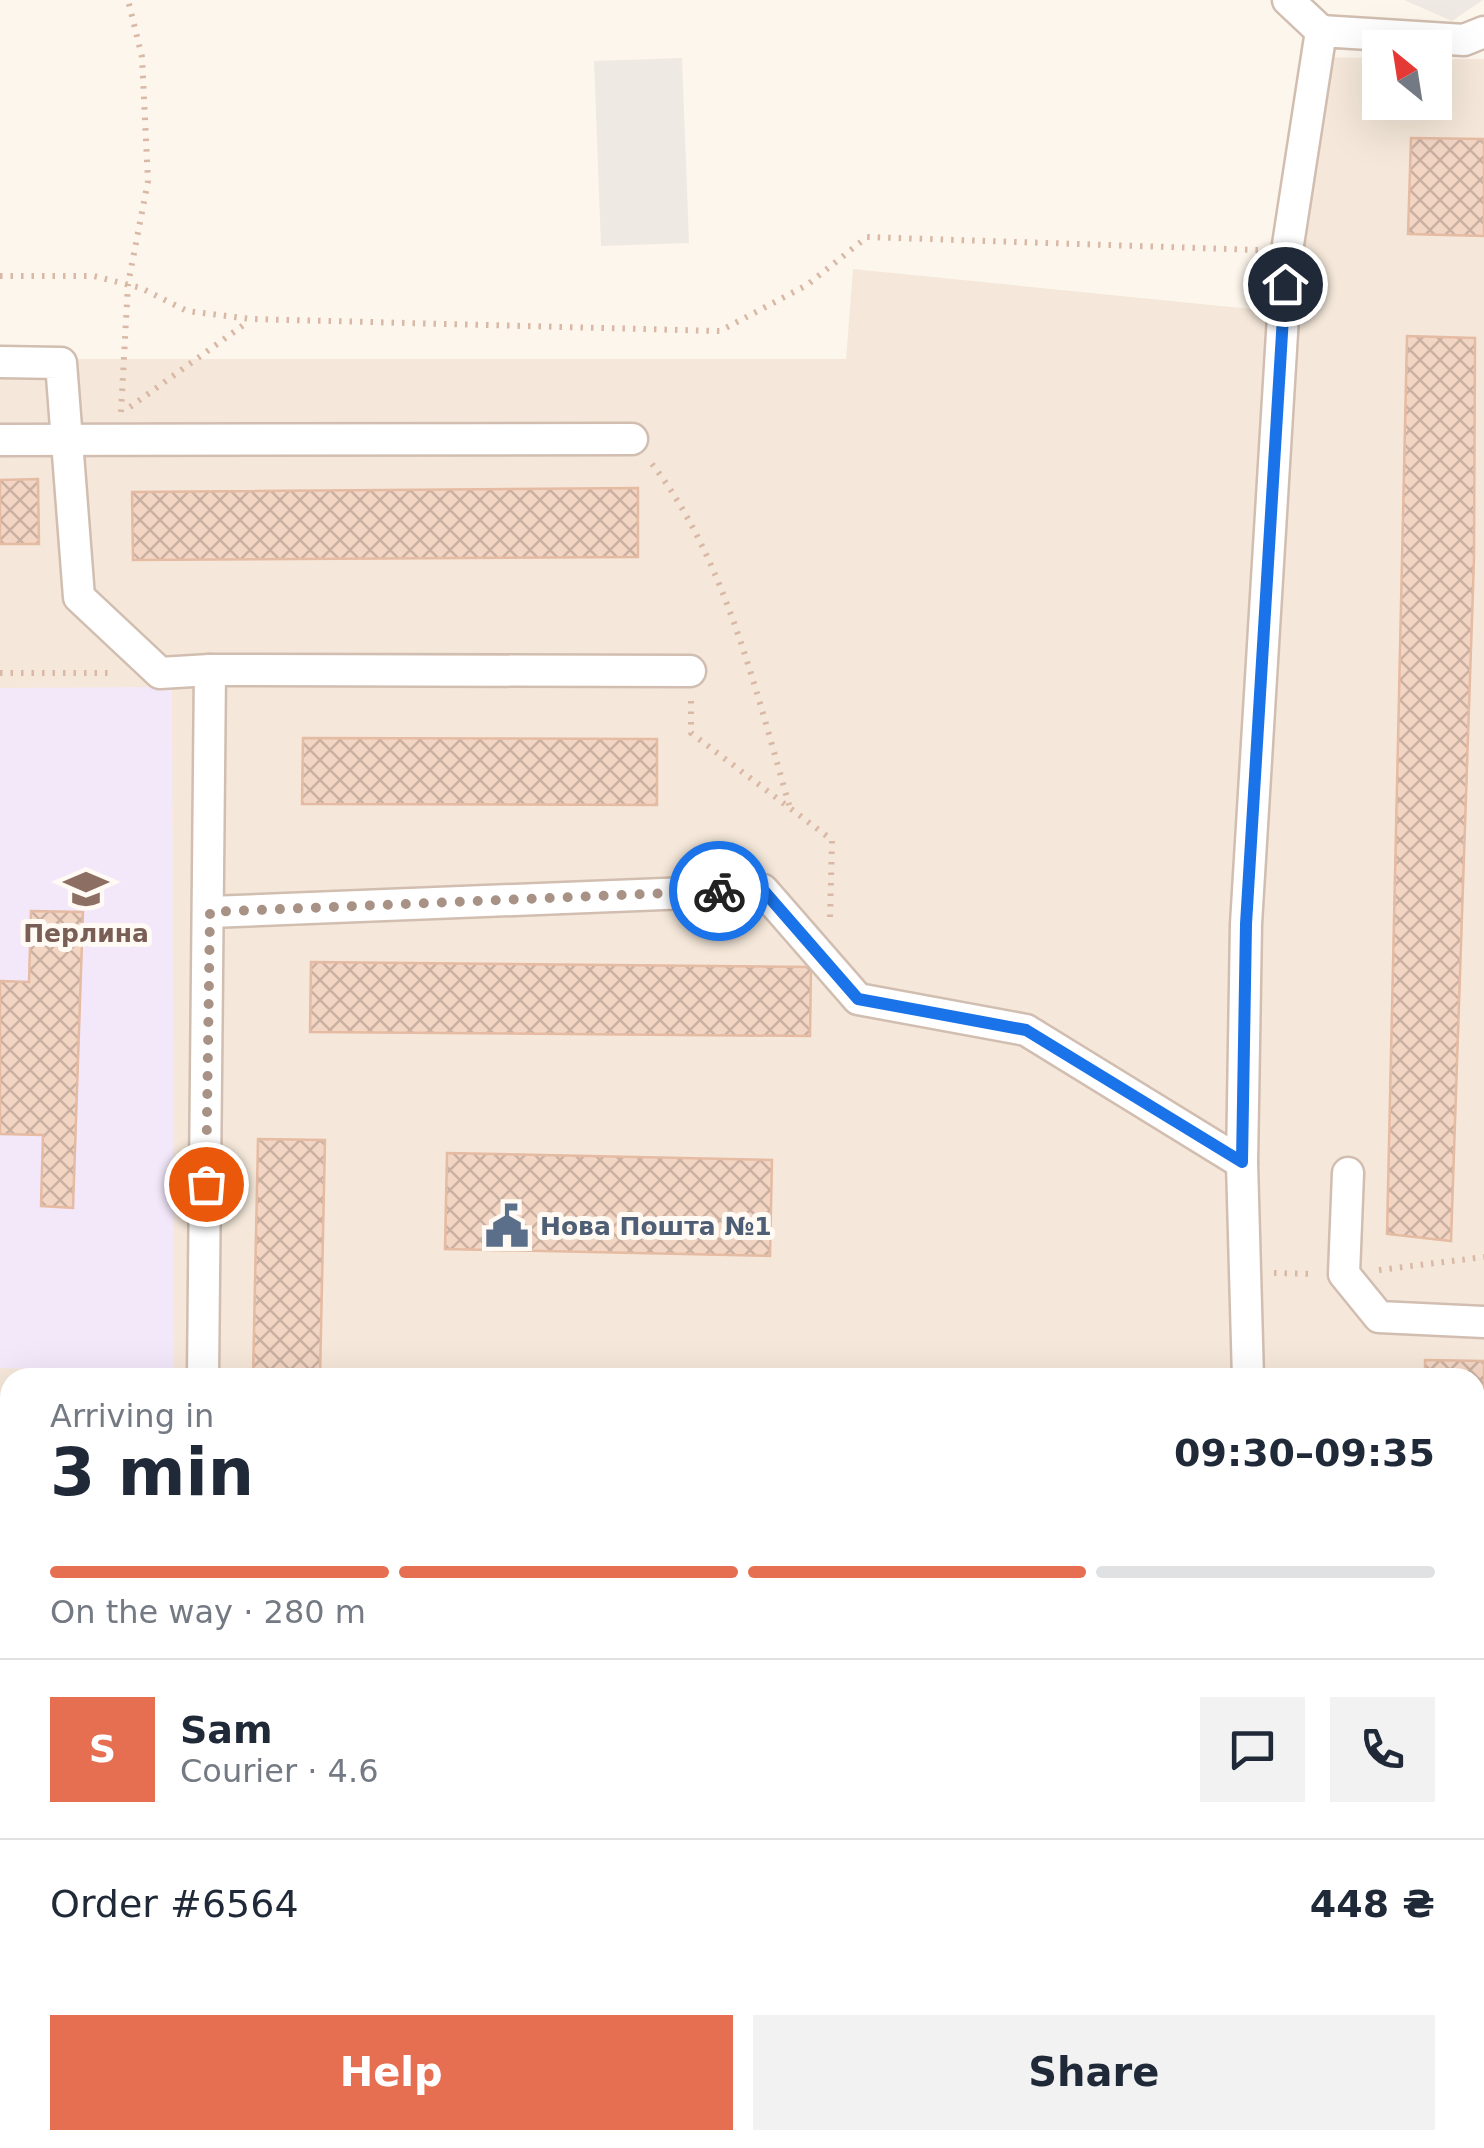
<!DOCTYPE html>
<meta charset="utf-8">
<style>
:root{--surface:#fff;--page:#f2f2f3;--text:#1f2937;--muted:#747a83;--line:#e0e1e3;--accent:#e76f51}
body{margin:0;font-family:"DejaVu Sans",sans-serif;background:var(--page);color:var(--text);height:100vh;display:flex;flex-direction:column;font-size:38px;white-space:nowrap}
*{box-sizing:border-box;margin:0}
p{font-size:32px;color:var(--muted)}
.icon{flex:none;width:55px;height:55px;fill:none;stroke:currentColor;stroke-width:2;stroke-linecap:round;stroke-linejoin:round}
.map{position:relative;flex:1;overflow:hidden}
.side{position:absolute;left:0px;top:1368px;width:1485px;height:782px;display:flex;flex-direction:column;background:var(--surface);border-radius:30px 30px 0 0;box-shadow:0 10px 40px #0002}
.side>*{flex:none}
.needle{width:65px;rotate:330deg}
.buttons{position:absolute;left:1362px;top:30px;display:grid;gap:20px}
.buttons a{display:grid;place-items:center;width:90px;height:90px;border-radius:0px;background:var(--surface);box-shadow:0 10px 40px #0002;font-size:50px}
.pin{position:absolute;display:grid;place-items:center;width:85px;height:85px;color:#fff;margin:-42px;border:5px solid #fff;border-radius:50%;box-shadow:0 2px 10px #0007}
.courier{position:absolute;display:grid;place-items:center;width:100px;height:100px;margin:-50px;border:8px solid #1a73e8;border-radius:50%;background:#fff;color:#222;box-shadow:0 2px 12px #0007}
.head em{font-style:normal;font-weight:800}
.head div{display:flex;flex-direction:column-reverse}
.head{display:flex;align-items:center;justify-content:space-between;height:170px;padding:0 50px}
h1{font-size:65px;font-weight:800;line-height:75px}
.bar{display:grid;grid-template-columns:repeat(4,1fr);gap:15px 10px;align-content:center;height:120px;padding:0 50px}
.bar i{height:12px;border-radius:8px;background:var(--line)}
.bar .active{background:var(--accent)}
.bar p{grid-column:span 4}
.line{display:flex;align-items:center;gap:25px;padding:0 50px;border-top:2px solid var(--line)}
.line div{flex:1}
.round{display:grid;place-items:center;flex:none;width:105px;height:105px;border-radius:0px;background:var(--page)}
.action{display:flex;gap:20px;margin-top:auto;padding:20px 50px}
.action a{flex:1;height:115px;border-radius:0px;background:var(--accent);color:#fff;font-size:40px;font-weight:800;line-height:115px;text-align:center}
.action a+a{background:var(--page);color:var(--text)}
.map>svg:first-child{display:block}
.residential{fill:#f5e8da;fill-rule:evenodd}
.industrial{fill:#efe9e4}
.education{fill:#f3e8fa}
.grass{fill:url(#grass-tufts)}
.building{fill:url(#building-cross-hatch);stroke:#e6bba3;stroke-width:2.5}
.lines{fill:none;stroke-linecap:round;stroke-linejoin:round}
.service-casing{stroke:#d1beb0;stroke-width:20}
.minor-casing{stroke:#d1beb0;stroke-width:35}
.path{stroke:#d9b8a5;stroke-width:6;stroke-dasharray:2.5 8;stroke-linecap:butt}
.service{stroke:#fff;stroke-width:15}
.minor{stroke:#fff;stroke-width:30}
.done{stroke:#a89285;stroke-width:10;stroke-dasharray:0 18}
.route{stroke:#1a73e8;stroke-width:12}
.labels{text-anchor:middle;dominant-baseline:central;stroke-width:10;stroke-linejoin:round;paint-order:stroke}
.education-label{font-size:25px;font-weight:bold;fill:#785e54;stroke:#fffaf3}
.service-label{font-size:25px;font-weight:bold;fill:#4e5e75;stroke:#fffaf3;text-anchor:start}
</style>
<div class="map">
<svg width="1484" height="2148" viewBox="0 0 1484 2148">
<defs>
<pattern id="grass-tufts" width="24" height="20" patternUnits="userSpaceOnUse" patternTransform="scale(2.5)"><rect width="24" height="20" fill="#d8ecc9"/><path d="M3 7l-1-3M5 7V3M7 7l1-3M15 17l-1-3M17 17v-4M19 17l1-3" fill="none" stroke="#b4c2a5"/></pattern>
<pattern id="building-cross-hatch" width="8" height="8" patternUnits="userSpaceOnUse" patternTransform="scale(2.5)"><rect width="8" height="8" fill="#f3d5c3"/><path d="M0 0l8 8M0 8l8-8" fill="none" stroke="#cab0a1"/></pattern>
</defs>
<rect width="100%" height="100%" fill="#fdf6ec"/>
<path class="residential" d="M 1303,57 L 1380,58 L 1380,102 L 1435,102 L 1435,59 L 1484,59 L 1484,2148 L 0,2148 L 0,359 L 846,359 L 853,269 L 1271,311 ZM 10,1378 L 1475,1378 L 1475,2140 L 10,2140 Z"/>
<g class="industrial">
<path d="M 1404,0 L 1483,0 L 1452,21 Z"/>
<path d="M 682,58 L 689,243 L 601,246 L 594,61 Z"/>
</g>
<path class="education" d="M 172,687 L 174,1373 L 0,1368 L 0,688 Z"/>
<rect class="grass" x="0" y="1776" width="10" height="263"/>
<g class="building">
<path d="M 1411,138 L 1484,139 L 1484,236 L 1408,234 Z"/>
<path d="M 1407,336 L 1475,338 L 1474,559 L 1451,1241 L 1387,1234 Z"/>
<path d="M 38,479 L 39,544 L 0,544 L 0,480 Z"/>
<path d="M 638,488 L 638,557 L 133,560 L 132,492 Z"/>
<path d="M 303,738 L 657,739 L 657,805 L 302,804 Z"/>
<path d="M 31,911 L 83,912 L 73,1208 L 41,1206 L 43,1135 L 0,1134 L 0,981 L 29,982 Z"/>
<path d="M 311,962 L 811,967 L 810,1036 L 310,1032 Z"/>
<path d="M 258,1139 L 325,1140 L 320,1378 L 253,1378 Z"/>
<path d="M 447,1153 L 772,1160 L 770,1256 L 445,1249 Z"/>
<path d="M 1425,1360 L 1484,1361 L 1484,1427 L 1475,1426 L 1475,1378 L 1425,1378 Z"/>
<path d="M 488,1370 L 756,1378 L 488,1378 Z"/>
<path d="M 1475,1559 L 1484,1559 L 1484,1655 L 1475,1654 Z"/>
<rect x="0" y="1605" width="10" height="108"/>
<rect x="1475" y="1791" width="9" height="65"/>
<path d="M 215,2140 L 256,2140 L 257,2148 L 216,2148 Z"/>
<path d="M 677,2140 L 704,2140 L 703,2148 L 676,2148 Z"/>
<rect x="746" y="2140" width="50" height="8"/>
<rect x="834" y="2140" width="26" height="8"/>
</g>
<g class="lines">
<g class="service-casing">
<path id="service" d="M 1415,2140 L 1423,2148"/>
</g>
<g class="minor-casing">
<g id="minor">
<path d="M 1288,0 L 1321,31"/>
<path d="M 0,362 L 61,363 L 79,597 L 160,673 L 210,670 L 203,1378"/>
<path d="M 0,440 L 632,439"/>
<path d="M 210,670 L 690,671"/>
<path d="M 210,912 L 763,890 L 858,999 L 1026,1030 L 1242,1163"/>
<path d="M 1348,1173 L 1344,1274 L 1379,1317 L 1484,1322"/>
<path d="M 1248,1378 L 1242,1163 L 1246,924 L 1287,251 L 1321,31 L 1464,40 L 1484,32"/>
<path d="M 1475,1526 L 1484,1528"/>
<path d="M 0,1569 L 10,1569"/>
<path d="M 1475,1722 L 1484,1722"/>
<path d="M 459,2148 L 459,2140"/>
<path d="M 1173,2148 L 1174,2140"/>
</g>
</g>
<g class="path">
<path d="M 0,276 L 94,276 L 141,288 L 187,311 L 251,319 L 720,331 L 807,285 L 867,237 L 1258,250"/>
<path d="M 130,407 L 249,321"/>
<path d="M 121,412 L 128,284 L 148,181 L 142,57 L 128,0"/>
<path d="M 652,464 C 725,557 757,695 790,808"/>
<path d="M 0,673 L 114,673"/>
<path d="M 691,701 L 691,733 L 832,840 L 830,919"/>
<path d="M 1379,1270 L 1484,1257"/>
<path d="M 1274,1273 L 1316,1274"/>
<path d="M 1475,1475 L 1484,1476"/>
<path d="M 1475,1901 L 1484,1901"/>
</g>
<use href="#service" class="service"/>
<use href="#minor" class="minor"/>
</g>
<g class="lines">
<path class="done" d="M 206,1184 L 210,912 L 719,891"/>
<path class="route" d="M 719,891 L 763,890 L 858,999 L 1026,1030 L 1242,1162 L 1246,924 L 1285,284"/>
</g>
<defs>
<g id="school-bare" transform="scale(3.45)"><path d="M0-5L7-2L0 1L-7-2ZM-4 1L0 2.5L4 1V4Q0 6-4 4Z" fill="#8d6e63" stroke="#fffaf3" stroke-width="2.5" paint-order="stroke"/></g>
<g id="civic-bare" transform="scale(3.45)"><path d="M-.6-6.5H3V-4.5H.6V-3L4-1V1h2V6H-6V1h2V-1L-.6-3ZM-1.2 2.5V6h2.4V2.5Z" fill="#5c6f8a" stroke="#fffaf3" stroke-width="2.5" paint-order="stroke"/></g>
</defs>
<g fill-rule="evenodd">
<use href="#school-bare" x="86" y="889"/>
<use href="#civic-bare" x="507" y="1226"/>
</g>
<g class="labels">
<g class="education-label">
<text x="86" y="933">Перлина</text>
</g>
<g class="service-label">
<text x="540" y="1226">Нова Пошта №1</text>
</g>
</g>
</svg>
<div class="buttons">
<a><svg class="needle" viewBox="-14 -14 28 28"><path d="M0-13l5 13h-10z" fill="#e53935"/><path d="M0 13l5-13h-10z" fill="#747a83"/></svg></a>
</div>
<div class="pin" style="left:206px;top:1184px;background:#ea580c"><svg class="icon" aria-label="bag" viewBox="0 0 24 24"><path d="M5 8h14l-1 12H6zM9 8a3 3 0 0 1 6 0"/></svg></div>
<div class="pin" style="left:1285px;top:284px;background:#1f2937"><svg class="icon" aria-label="home" viewBox="0 0 24 24"><path d="M3 11l9-7 9 7M6 9v11h12V9"/></svg></div>
<div class="courier" style="left:719px;top:891px"><svg class="icon" aria-label="bike" viewBox="0 0 24 24"><circle cx="6" cy="16" r="4"/><circle cx="18" cy="16" r="4"/><path d="M6 16l4-8h5l3 8M10 8l3 8H6M13 5h3"/></svg></div>
<section class="side">
<div class="head"><div><h1>3 min</h1><p>Arriving in</p></div><em>09:30–09:35</em></div>
<div class="bar"><i class="active"></i><i class="active"></i><i class="active"></i><i></i><p>On the way · 280 m</p></div>
<div class="line" style="height:180px"><b class="round" style="background:var(--accent);color:#fff">S</b><div><b>Sam</b><p>Courier · 4.6</p></div><a class="round"><svg class="icon" aria-label="chat" viewBox="0 0 24 24"><path d="M4 5h16v11H9l-5 4z"/></svg></a><a class="round"><svg class="icon" aria-label="phone" viewBox="0 0 24 24"><path d="M5 4h4l2 5-3 2q2 4 5 5l2-3 5 2v4C11 20 4 13 5 4z"/></svg></a></div>
<div class="line" style="height:130px"><div>Order #6564</div><b>448 ₴</b></div>
<div class="action"><a>Help</a><a>Share</a></div>
</section>
</div>
